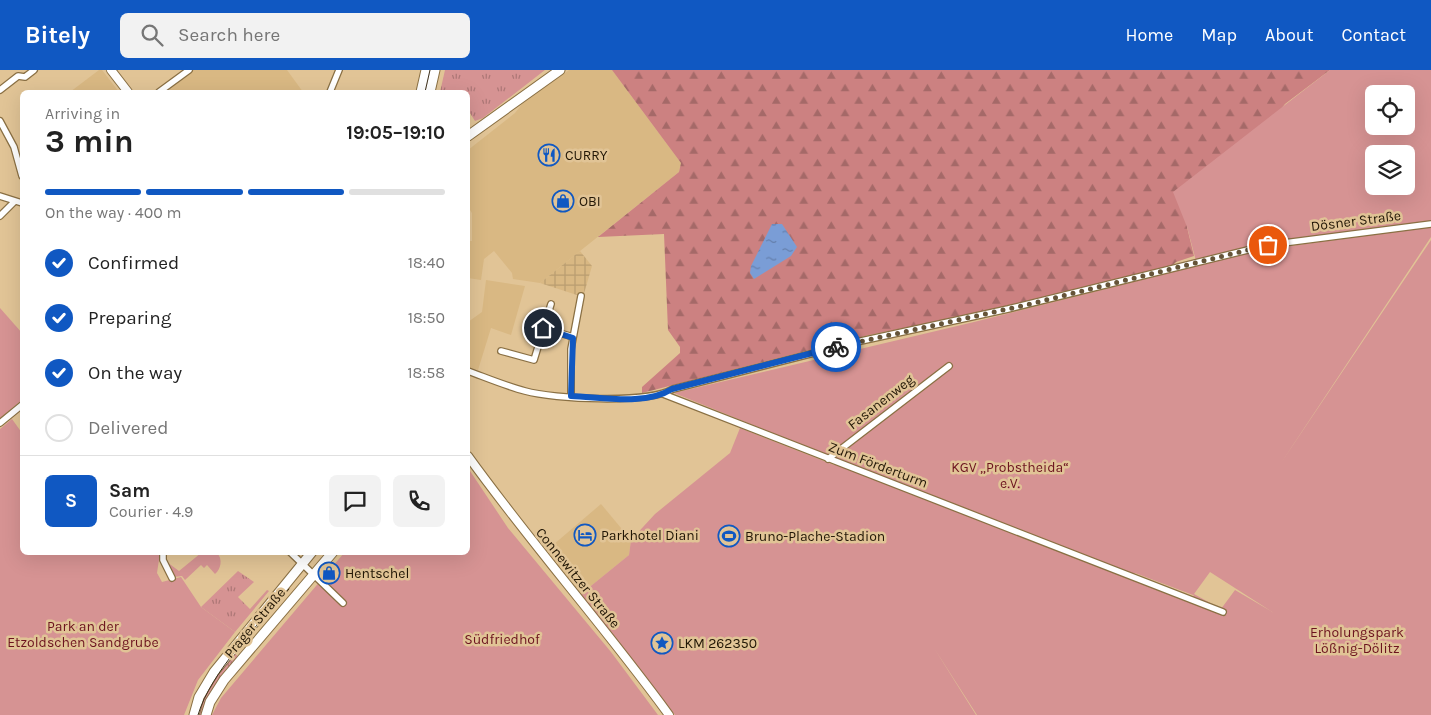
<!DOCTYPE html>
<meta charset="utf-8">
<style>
:root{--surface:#fff;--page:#f2f2f2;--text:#222;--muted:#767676;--line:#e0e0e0;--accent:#1058c2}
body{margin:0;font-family:Karla,sans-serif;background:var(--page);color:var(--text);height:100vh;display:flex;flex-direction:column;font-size:19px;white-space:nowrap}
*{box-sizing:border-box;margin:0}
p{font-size:16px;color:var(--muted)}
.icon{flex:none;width:28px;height:28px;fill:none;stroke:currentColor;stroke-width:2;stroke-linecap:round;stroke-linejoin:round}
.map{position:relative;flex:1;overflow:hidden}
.sheet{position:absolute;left:20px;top:20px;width:450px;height:465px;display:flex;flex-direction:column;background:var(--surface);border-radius:8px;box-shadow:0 5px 20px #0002}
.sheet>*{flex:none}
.controls{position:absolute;left:1365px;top:15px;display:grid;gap:10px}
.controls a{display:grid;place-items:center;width:50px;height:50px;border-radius:8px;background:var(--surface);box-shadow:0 5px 20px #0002;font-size:25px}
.pin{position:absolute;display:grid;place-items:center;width:42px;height:42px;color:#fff;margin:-21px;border:2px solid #fff;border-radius:50%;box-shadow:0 1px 5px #0007}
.courier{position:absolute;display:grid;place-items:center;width:50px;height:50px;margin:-25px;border:4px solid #1058c2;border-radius:50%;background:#fff;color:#222;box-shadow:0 1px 6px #0007}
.overview em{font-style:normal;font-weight:700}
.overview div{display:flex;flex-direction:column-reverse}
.overview{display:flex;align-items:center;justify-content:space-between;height:85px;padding:0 25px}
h1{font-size:32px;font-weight:700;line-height:38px}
.bar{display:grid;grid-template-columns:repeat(4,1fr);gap:8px 5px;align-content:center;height:60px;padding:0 25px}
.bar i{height:6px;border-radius:4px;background:var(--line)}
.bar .on{background:var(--accent)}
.bar p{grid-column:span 4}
.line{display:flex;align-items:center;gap:12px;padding:0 25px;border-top:1px solid var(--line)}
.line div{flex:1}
.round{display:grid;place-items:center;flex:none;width:52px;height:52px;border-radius:8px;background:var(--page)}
ol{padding:0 25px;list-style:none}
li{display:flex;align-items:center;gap:15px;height:55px}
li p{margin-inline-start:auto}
li .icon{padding:5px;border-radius:50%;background:var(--accent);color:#fff;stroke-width:4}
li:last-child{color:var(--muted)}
li i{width:28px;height:28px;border:2px solid var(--line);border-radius:50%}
header{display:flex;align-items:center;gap:30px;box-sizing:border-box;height:70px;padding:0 25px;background:var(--accent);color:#fff}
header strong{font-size:24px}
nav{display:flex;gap:28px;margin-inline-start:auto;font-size:18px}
.search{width:350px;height:45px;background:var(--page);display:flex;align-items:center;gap:12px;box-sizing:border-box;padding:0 18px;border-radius:8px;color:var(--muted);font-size:19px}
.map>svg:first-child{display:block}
.built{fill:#d9b883}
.industrial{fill:url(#industrial-grid)}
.grass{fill:url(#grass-tufts)}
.forest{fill:url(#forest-firs)}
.green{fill:#d69393;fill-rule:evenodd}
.water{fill:url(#water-ripples)}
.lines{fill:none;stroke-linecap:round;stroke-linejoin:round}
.minor-casing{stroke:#8a7044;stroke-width:8}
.tertiary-casing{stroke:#8a7044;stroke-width:10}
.secondary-casing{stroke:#8a7044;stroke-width:11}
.primary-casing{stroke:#8a7044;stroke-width:11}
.minor{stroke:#fff;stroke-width:5.5}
.tertiary{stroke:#fff;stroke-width:8}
.secondary{stroke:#fff;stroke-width:9}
.primary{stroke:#fff;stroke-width:9}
.tram{stroke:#3d2f1a;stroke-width:1}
.done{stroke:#655438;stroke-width:5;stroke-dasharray:0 9}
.route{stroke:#1058c2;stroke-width:6}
.labels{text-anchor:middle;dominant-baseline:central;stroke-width:5;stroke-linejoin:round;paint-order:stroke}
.poi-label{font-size:14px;fill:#221706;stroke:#e1c496;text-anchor:start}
.street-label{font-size:14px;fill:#221706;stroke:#e1c496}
.park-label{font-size:14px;fill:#6c131f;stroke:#e1c496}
</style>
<header>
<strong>Bitely</strong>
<div class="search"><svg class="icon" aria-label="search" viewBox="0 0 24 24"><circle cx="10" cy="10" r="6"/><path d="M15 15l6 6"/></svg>Search here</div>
<nav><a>Home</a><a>Map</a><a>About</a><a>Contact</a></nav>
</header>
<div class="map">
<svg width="1431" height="645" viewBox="0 0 1431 645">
<defs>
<pattern id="industrial-grid" width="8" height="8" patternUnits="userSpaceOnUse" patternTransform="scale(1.25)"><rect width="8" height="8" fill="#d9b883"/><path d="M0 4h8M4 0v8" fill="none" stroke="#ba9d70"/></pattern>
<pattern id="grass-tufts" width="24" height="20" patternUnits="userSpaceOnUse" patternTransform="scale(1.25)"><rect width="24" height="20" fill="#d69393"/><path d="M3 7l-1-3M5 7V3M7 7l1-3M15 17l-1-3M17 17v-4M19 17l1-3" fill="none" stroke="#ad7776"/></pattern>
<pattern id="forest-firs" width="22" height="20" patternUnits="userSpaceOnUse" patternTransform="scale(1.25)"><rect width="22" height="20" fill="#cc8181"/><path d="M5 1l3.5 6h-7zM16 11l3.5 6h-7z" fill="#a56968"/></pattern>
<pattern id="water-ripples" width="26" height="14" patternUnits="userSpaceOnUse" patternTransform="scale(1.25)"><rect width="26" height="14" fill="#7a9dd6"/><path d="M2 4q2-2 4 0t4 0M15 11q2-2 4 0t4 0" fill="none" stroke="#647fac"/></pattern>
</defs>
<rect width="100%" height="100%" fill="#e1c496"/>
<g class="built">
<path d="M 99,0 L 102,0 L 119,22 L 70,22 Z"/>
<path d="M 189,0 L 287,0 L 303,22 L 159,22 Z"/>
<path d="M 569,0 L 612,0 L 681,93 L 679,102 L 540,213 L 513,209 L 512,203 L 494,181 L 484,189 L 481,210 L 468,208 L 468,171 L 472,171 L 472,143 L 468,137 L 468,80 L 515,43 L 522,34 Z"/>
<path d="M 486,210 L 525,216 L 511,265 L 491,258 L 478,300 L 468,297 L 468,252 L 482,242 Z"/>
<path d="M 601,434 L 631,470 L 629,485 L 581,524 L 546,481 Z"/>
</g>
<path class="industrial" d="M 580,181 L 592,196 L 583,227 L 540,213 Z"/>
<g class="grass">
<path d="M 445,0 L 545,0 L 483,48 L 475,51 L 468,40 L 468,22 L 440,22 Z"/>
<path d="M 238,501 L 254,512 L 238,527 L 250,539 L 267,520 L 269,521 L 235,562 L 201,537 Z"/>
<path d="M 234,583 L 240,588 L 203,645 L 197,645 L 208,616 Z"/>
</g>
<path class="forest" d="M 612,0 L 1330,0 L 1285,34 L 1187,157 L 1194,186 L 1176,192 L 1171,197 L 1023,234 L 869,265 L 642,323 L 642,317 L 680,283 L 680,277 L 668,260 L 664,164 L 598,167 L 679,102 L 681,93 Z"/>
<g class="green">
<path d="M 1330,0 L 1431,0 L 1431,167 L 1281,393 L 1431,170 L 1431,645 L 977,645 L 934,578 L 976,645 L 675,645 L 581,524 L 629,485 L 631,470 L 655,444 L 730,383 L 740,358 L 834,395 L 837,389 L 674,323 L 974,252 L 1261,180 L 1357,167 L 1362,160 L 1272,171 L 1196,191 L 1187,157 L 1173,122 ZM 1374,24 L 1406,24 L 1406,56 L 1374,56 ZM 1374,84 L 1406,84 L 1406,116 L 1374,116 ZM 1210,502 L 1274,543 L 1235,520 L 1221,539 L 1194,524 ZM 1135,503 L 1193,525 L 1194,525 L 1188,532 L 1131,510 Z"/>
<path d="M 0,238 L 22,263 L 22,330 L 0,348 Z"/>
<path d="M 12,349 L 22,363 L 22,482 L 160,483 L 157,503 L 162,512 L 181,507 L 201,537 L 235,562 L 198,610 L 184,645 L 0,645 L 0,359 Z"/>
<path d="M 468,398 L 508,458 L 611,582 L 658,645 L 212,645 L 221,628 L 344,483 L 468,482 Z"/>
<path d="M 201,483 L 217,483 C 223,489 221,499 215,504 L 207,495 L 204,498 L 201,495 L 185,510 L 182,506 L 174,507 L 167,492 L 179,501 Z"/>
</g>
<path class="water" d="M 772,154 L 782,154 L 797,177 L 791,186 L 754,209 L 750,203 L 751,196 Z"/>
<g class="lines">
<g class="minor-casing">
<g id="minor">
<path d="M 0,20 L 18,6 L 25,7 L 34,0"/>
<path d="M 159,22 L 189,0"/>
<path d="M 330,22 L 339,0"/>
<path d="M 0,51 L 14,77 L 22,106"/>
<path d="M 0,126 L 22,133"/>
<path d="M 0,146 L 14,132"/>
<path d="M 543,258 L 573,267"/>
<path d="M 501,281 L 534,290 L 551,234"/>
<path d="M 468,301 C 487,308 506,316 525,321 C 554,329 648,334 673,319 L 861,271 L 1008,239 L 1268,175 L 1431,154"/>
<path d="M 663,324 L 1223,542"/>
<path d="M 571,326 L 571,279 L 581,226"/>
<path d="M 0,353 L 22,335"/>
<path d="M 828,389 L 949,296"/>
<path d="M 163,482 L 163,490 L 172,508"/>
<path d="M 290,482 L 343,533"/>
</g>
</g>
<g class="tertiary-casing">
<g id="tertiary">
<path d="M 111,0 L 128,22"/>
<path d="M 468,386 C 532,475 605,557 669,645"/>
</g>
</g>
<g class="secondary-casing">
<path id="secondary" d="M 468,66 L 560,0"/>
</g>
<g class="primary-casing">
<g id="primary">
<path d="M 421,22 L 426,0"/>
<path d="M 430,22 L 435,0"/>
<path d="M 194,645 L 199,627 L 214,602 L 312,482"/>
<path d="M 206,645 L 210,632 L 224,610 L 333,482"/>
</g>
</g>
<use href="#minor" class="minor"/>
<use href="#tertiary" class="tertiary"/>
<use href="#secondary" class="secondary"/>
<use href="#primary" class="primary"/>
<g class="tram">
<path d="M 425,22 L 430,0"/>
<path d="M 198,645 C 211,601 259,554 289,519"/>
</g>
</g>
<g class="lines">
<path class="done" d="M 836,277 L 1026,235 L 1268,175"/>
<path class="route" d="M 543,258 L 573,268 L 571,326 C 602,327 645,336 672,319 L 836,277"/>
</g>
<defs>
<g id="restaurant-ring" transform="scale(1.125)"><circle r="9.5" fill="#e1c496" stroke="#1058c2" stroke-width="1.5"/><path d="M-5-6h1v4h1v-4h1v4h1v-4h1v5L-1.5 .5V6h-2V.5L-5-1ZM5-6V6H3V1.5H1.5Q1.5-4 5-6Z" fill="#1058c2"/></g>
<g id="shop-ring" transform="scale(1.125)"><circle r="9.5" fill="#e1c496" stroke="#1058c2" stroke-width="1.5"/><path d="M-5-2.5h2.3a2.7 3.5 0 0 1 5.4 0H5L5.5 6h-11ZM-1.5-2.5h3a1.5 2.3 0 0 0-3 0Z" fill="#1058c2"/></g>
<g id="hotel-ring" transform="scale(1.125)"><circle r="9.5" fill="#e1c496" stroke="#1058c2" stroke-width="1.5"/><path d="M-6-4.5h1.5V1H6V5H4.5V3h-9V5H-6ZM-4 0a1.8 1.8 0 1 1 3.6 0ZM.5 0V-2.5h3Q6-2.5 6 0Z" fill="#1058c2"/></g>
<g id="stadium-ring" transform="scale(1.125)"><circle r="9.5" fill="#e1c496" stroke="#1058c2" stroke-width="1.5"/><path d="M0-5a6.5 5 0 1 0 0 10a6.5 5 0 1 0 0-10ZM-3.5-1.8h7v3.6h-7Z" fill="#1058c2"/></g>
<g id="sight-ring" transform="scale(1.125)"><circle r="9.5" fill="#e1c496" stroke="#1058c2" stroke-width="1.5"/><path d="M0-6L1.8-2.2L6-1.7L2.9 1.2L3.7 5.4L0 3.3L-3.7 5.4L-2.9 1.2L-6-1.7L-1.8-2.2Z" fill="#1058c2"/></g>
</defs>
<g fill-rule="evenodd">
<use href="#restaurant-ring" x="549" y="85"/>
<use href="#shop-ring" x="563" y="131"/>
<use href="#hotel-ring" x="585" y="465"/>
<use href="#stadium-ring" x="729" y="466"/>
<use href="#shop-ring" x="329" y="503"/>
<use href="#sight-ring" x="662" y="573"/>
</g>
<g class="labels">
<g class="poi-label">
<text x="565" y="85">CURRY</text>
<text x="579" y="131">OBI</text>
<text x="601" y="465">Parkhotel Diani</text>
<text x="745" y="466">Bruno-Plache-Stadion</text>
<text x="345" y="503">Hentschel</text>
<text x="678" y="573">LKM 262350</text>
</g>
<g class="street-label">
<text transform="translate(1356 151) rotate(-7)">Dösner Straße</text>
<text transform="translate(881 332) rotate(-38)">Fasanenweg</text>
<text transform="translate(878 395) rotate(21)">Zum Förderturm</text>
<text transform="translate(578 508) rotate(51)">Connewitzer Straße</text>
<text transform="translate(255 553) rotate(-50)">Prager Straße</text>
</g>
<g class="park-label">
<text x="1010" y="397">KGV „Probstheida“<tspan x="1010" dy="16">e.V.</tspan></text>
<text x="83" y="556">Park an der<tspan x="83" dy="16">Etzoldschen Sandgrube</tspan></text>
<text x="1357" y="562">Erholungspark<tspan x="1357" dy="16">Lößnig-Dölitz</tspan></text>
<text x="502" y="569">Südfriedhof</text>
</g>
</g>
</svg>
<div class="controls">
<a><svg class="icon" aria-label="locate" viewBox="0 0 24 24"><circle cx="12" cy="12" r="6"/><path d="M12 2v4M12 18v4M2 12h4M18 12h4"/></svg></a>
<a><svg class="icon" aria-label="layers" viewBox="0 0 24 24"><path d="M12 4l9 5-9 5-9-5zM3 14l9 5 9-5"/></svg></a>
</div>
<div class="pin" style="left:1268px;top:175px;background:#ea580c"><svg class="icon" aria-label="bag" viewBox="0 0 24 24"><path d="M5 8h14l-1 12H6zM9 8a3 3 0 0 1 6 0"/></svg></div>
<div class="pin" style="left:543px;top:258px;background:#1f2937"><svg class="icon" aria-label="home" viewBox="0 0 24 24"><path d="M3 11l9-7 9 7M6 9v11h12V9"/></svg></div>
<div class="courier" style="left:836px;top:277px"><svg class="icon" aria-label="bike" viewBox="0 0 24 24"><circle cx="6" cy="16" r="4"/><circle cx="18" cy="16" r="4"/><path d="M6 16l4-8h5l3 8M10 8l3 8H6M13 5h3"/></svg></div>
<section class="sheet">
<div class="overview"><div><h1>3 min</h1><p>Arriving in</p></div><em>19:05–19:10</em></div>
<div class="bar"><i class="on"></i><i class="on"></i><i class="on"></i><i></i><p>On the way · 400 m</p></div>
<ol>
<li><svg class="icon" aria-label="check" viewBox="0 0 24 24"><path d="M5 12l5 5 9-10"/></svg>Confirmed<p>18:40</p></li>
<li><svg class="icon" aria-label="check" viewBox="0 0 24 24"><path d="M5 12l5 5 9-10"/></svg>Preparing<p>18:50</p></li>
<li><svg class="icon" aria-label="check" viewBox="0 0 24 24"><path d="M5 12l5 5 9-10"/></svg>On the way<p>18:58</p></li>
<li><i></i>Delivered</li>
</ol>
<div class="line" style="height:90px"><b class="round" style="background:var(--accent);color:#fff">S</b><div><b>Sam</b><p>Courier · 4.9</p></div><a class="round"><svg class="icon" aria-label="chat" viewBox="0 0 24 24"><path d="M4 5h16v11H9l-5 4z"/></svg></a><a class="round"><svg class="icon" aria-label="phone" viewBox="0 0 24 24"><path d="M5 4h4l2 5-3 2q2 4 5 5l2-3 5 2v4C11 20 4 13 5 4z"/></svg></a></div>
</section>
</div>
